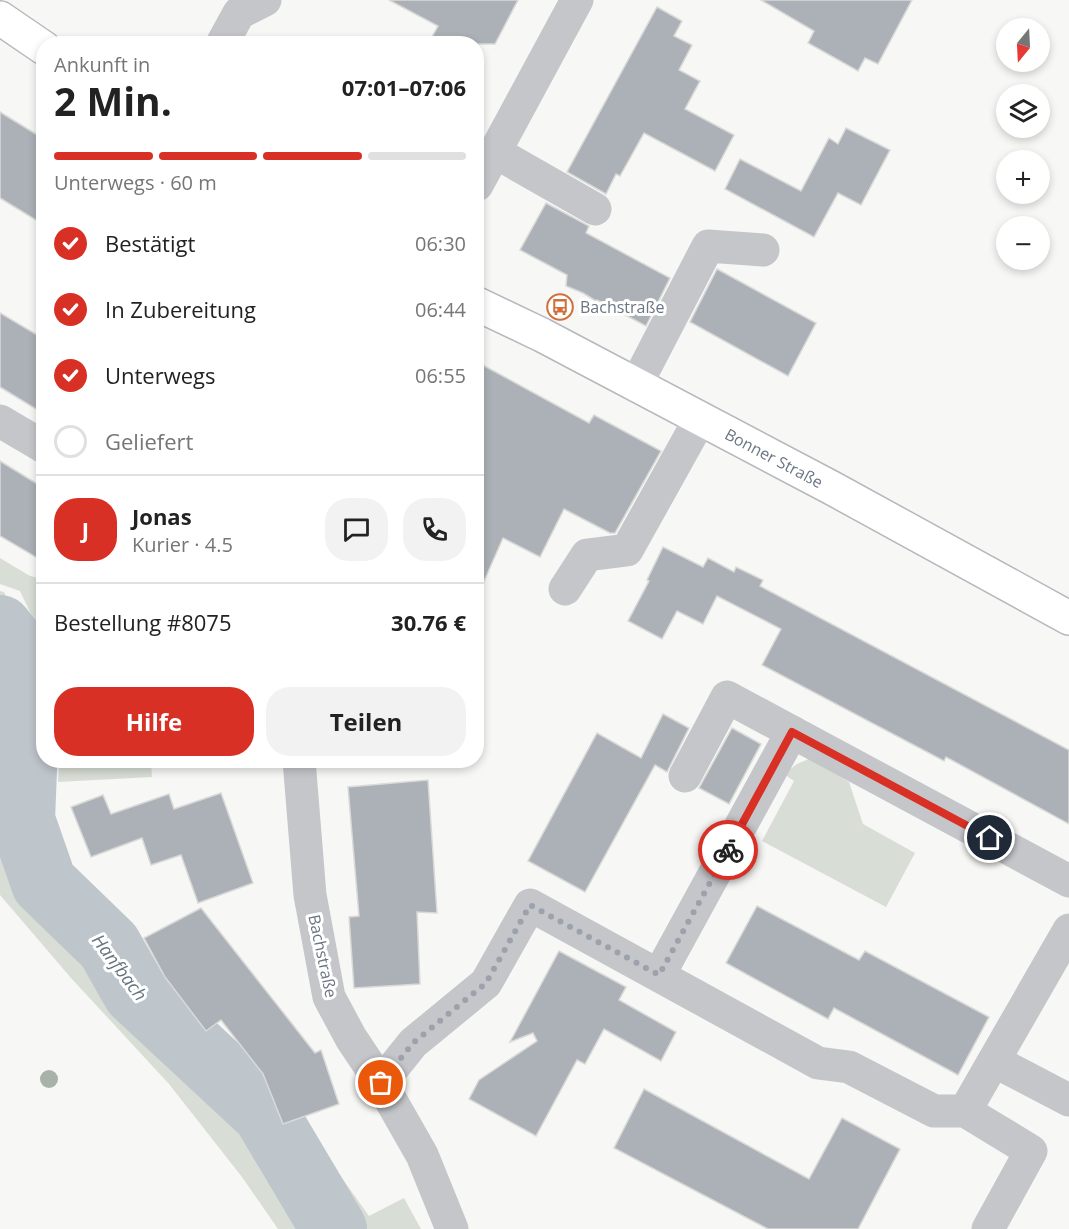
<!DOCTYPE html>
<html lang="de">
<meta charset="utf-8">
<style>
:root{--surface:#fff;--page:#f2f2f2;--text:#222;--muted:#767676;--line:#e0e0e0;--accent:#d93025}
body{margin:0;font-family:"Open Sans",sans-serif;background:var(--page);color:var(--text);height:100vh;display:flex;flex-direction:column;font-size:22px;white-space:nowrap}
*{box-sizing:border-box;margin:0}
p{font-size:20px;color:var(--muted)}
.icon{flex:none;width:33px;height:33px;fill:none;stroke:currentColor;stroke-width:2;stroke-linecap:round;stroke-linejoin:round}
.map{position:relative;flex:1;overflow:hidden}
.sheet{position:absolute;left:36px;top:36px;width:448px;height:732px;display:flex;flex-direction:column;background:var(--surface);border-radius:24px;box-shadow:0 3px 9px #0003}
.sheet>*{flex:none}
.needle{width:39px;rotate:198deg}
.buttons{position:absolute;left:996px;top:18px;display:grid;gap:12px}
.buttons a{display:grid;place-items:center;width:54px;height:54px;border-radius:50%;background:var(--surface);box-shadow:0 3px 9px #0003;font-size:30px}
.pin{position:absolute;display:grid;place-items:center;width:51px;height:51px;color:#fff;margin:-26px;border:3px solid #fff;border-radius:50%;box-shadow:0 2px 6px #0007}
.courier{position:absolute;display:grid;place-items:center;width:60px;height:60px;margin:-30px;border:4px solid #d93025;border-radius:50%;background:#fff;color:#222;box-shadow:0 2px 8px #0007}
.head em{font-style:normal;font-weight:700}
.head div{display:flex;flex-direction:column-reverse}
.head{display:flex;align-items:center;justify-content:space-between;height:102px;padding:0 18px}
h1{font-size:39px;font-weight:700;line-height:45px}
.bar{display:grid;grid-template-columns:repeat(4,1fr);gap:9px 6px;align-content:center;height:72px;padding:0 18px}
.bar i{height:8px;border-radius:4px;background:var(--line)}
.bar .current{background:var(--accent)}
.bar p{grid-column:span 4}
.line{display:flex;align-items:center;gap:15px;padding:0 18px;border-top:2px solid var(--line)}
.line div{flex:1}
.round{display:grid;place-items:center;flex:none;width:63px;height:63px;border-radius:24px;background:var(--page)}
ol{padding:0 18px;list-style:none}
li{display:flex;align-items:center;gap:18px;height:66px}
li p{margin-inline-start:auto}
li .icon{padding:6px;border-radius:50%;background:var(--accent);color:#fff;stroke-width:4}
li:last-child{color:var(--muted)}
li i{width:33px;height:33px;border:3px solid var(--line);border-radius:50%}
.primary-button{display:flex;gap:12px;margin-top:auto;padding:12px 18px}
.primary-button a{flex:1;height:69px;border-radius:24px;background:var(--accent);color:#fff;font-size:24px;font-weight:700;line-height:69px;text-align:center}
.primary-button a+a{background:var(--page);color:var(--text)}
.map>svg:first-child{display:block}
.green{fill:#d8ded6}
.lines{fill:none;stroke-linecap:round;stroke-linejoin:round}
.river{stroke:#bec5cb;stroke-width:66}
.building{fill:#acb1b7;stroke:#d9d9d7;stroke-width:1.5}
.major-casing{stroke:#b5b8bc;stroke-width:36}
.minor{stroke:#c4c6ca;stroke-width:33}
.major{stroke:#fff;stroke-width:33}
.tree{fill:#a9b2a7}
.done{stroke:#9ba2ab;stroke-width:6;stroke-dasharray:0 10.8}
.route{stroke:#d93025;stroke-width:8}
.labels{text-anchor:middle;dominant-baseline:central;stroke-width:6;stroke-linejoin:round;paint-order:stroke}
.poi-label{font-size:16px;fill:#6a7583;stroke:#fff;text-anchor:start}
.street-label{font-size:16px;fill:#6a7583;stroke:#fff}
.water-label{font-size:18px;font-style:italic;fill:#65757f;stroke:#fff}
</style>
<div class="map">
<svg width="1069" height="1229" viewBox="0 0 1069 1229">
<rect width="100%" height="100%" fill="#f7f7f5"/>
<g class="green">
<path d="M 0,558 L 30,576 L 43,579 L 43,640 L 20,591 L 0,584 Z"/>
<path d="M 0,591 L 4,592 L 43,674 L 43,732 L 31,823 L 67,917 L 116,992 L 267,1143 L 315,1140 L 369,1216 L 404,1198 L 421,1229 L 278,1229 L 242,1177 L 169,1084 L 71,978 L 0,895 Z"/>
<path d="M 811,758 L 849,782 L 863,824 L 915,853 L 886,907 L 762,841 L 794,781 L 784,774 L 797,764 Z"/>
<path d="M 59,761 L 151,761 L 152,777 L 58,782 Z"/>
</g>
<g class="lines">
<path class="river" d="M 0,628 L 10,641 L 25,745 L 22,820 L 44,883 L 109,946 L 135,992 L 265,1113 L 334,1229"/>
</g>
<g class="building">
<path d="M 389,0 L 518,0 L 495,44 L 428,44 L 438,26 Z"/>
<path d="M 761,0 L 912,0 L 878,64 L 865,58 L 858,71 L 808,43 L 814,31 Z"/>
<path d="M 657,7 L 682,21 L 674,36 L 692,45 L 679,70 L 700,81 L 685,109 L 734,135 L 715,171 L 644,133 L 620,176 L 616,174 L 606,194 L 567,172 Z"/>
<path d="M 0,112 L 44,139 L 44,225 L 0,198 Z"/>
<path d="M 846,128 L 890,150 L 861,205 L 838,193 L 814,237 L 725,189 L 740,159 L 801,191 L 829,138 L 838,144 Z"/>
<path d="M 546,203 L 589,226 L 586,233 L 670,278 L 646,326 L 597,300 L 596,301 L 583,293 L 566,286 L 567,275 L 520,250 Z"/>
<path d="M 717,269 L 816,323 L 788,376 L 690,322 Z"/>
<path d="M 0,313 L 44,339 L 44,414 L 0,387 Z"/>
<path d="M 477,362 L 589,423 L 594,415 L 661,451 L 615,533 L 610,533 L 564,509 L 540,557 L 503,538 L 477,597 Z"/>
<path d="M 0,461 L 44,488 L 44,562 L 0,536 Z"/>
<path d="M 663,547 L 703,567 L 708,558 L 734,572 L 736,567 L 763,580 L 760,586 L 1069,750 L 1069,824 L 946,757 L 944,761 L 762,665 L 781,629 L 717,596 L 703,624 L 677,611 L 662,639 L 628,621 L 649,581 L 647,580 Z"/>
<path d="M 663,714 L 689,728 L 667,772 L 655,765 L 585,892 L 528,861 L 597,733 L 641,758 Z"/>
<path d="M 732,728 L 761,744 L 729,804 L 699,788 Z"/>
<path d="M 428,780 L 437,913 L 417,912 L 420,984 L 354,988 L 349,917 L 359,916 L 348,787 Z"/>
<path d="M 221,793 L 253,883 L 198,903 L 181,855 L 151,865 L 142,838 L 91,857 L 71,807 L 103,795 L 111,814 L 169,794 L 174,809 Z"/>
<path d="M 757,906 L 859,960 L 865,951 L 989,1017 L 958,1075 L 834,1008 L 828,1019 L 726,963 Z"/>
<path d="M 201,908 L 315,1053 L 321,1050 L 339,1104 L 283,1124 L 263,1074 L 221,1020 L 206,1031 L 165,977 L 144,938 Z"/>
<path d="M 559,951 L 626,987 L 619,1000 L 676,1032 L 661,1061 L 604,1029 L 585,1064 L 577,1060 L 536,1136 L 469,1099 L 479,1080 L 537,1041 L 533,1033 L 510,1042 Z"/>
<path d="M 644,1089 L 809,1179 L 842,1118 L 900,1149 L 858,1229 L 768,1229 L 614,1148 Z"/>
</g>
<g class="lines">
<g class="major-casing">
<g id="major">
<path d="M 0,18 L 44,48"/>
<path d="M 477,304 L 542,335 L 832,488 L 1069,618"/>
</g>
</g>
<g class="minor">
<path d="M 222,44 L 239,13 L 265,0"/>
<path d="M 495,152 L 595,209"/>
<path d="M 477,185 L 577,0"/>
<path d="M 636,385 L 708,246 L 763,250"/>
<path d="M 0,421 L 44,447"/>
<path d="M 565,589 L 587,555 L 627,550 L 700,419"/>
<path d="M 792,732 L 1069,881"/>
<path d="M 299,760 L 310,895 L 329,997 L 351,1038 L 381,1083 L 422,1155 L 452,1229"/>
<path d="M 659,975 L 792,732 L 727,697 L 685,776"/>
<path d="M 994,1061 L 1069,1100"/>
<path d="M 381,1083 L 413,1043 L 486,983 L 530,905 L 818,1063 L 849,1067 L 934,1111 L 965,1111 L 1031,1151 L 988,1229"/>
<path d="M 965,1111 L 1069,930"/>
</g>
<use href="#major" class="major"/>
</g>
<circle class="tree" cx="49" cy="1079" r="9"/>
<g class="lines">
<path class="done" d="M 381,1083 L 413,1043 L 486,983 L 530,905 L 659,975 L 728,850"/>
<path class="route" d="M 728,850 L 792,732 L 990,838"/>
</g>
<defs>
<g id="bus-ring" transform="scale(1.35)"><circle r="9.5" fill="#fff" stroke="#d16f3b" stroke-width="1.5"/><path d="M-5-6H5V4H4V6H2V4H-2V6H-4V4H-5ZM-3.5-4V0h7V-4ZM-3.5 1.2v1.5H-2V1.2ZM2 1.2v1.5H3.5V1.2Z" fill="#d16f3b"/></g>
</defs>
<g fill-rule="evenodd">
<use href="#bus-ring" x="560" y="307"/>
</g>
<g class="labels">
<g class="poi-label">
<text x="580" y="307">Bachstraße</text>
</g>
<g class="street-label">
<text transform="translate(774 458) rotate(28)">Bonner Straße</text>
<text transform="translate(323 956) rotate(78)">Bachstraße</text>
</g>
<g class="water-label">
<text transform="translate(120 967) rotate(53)">Hanfbach</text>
</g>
</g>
</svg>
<div class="buttons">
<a><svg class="needle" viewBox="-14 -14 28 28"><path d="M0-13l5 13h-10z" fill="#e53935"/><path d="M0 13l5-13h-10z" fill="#767676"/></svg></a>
<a><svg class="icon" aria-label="layers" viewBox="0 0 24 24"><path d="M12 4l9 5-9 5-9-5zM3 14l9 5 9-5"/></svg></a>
<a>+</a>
<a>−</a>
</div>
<div class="pin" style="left:381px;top:1083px;background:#ea580c"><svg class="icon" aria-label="bag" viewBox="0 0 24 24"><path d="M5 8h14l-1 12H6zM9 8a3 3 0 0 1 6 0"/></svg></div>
<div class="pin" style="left:990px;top:838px;background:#1f2937"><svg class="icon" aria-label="home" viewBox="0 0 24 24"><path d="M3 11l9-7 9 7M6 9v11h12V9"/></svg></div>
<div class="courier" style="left:728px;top:850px"><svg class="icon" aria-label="bike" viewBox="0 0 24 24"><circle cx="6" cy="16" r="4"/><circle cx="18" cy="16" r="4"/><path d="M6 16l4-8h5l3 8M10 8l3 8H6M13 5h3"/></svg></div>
<section class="sheet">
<div class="head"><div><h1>2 Min.</h1><p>Ankunft in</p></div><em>07:01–07:06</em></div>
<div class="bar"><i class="current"></i><i class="current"></i><i class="current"></i><i></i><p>Unterwegs · 60 m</p></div>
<ol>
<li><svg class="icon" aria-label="check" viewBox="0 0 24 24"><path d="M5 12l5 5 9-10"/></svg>Bestätigt<p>06:30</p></li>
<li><svg class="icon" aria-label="check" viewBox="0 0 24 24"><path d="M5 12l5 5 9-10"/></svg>In Zubereitung<p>06:44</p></li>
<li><svg class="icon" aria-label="check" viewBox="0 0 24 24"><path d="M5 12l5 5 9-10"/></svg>Unterwegs<p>06:55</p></li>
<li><i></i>Geliefert</li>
</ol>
<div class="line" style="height:108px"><b class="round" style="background:var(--accent);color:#fff">J</b><div><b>Jonas</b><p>Kurier · 4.5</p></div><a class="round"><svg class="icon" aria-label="chat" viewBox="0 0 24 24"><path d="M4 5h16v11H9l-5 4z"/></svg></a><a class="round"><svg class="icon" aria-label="phone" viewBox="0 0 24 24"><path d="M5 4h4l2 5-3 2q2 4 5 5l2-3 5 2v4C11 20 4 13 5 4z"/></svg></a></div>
<div class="line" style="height:78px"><div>Bestellung #8075</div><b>30.76 €</b></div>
<div class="primary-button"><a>Hilfe</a><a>Teilen</a></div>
</section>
</div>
